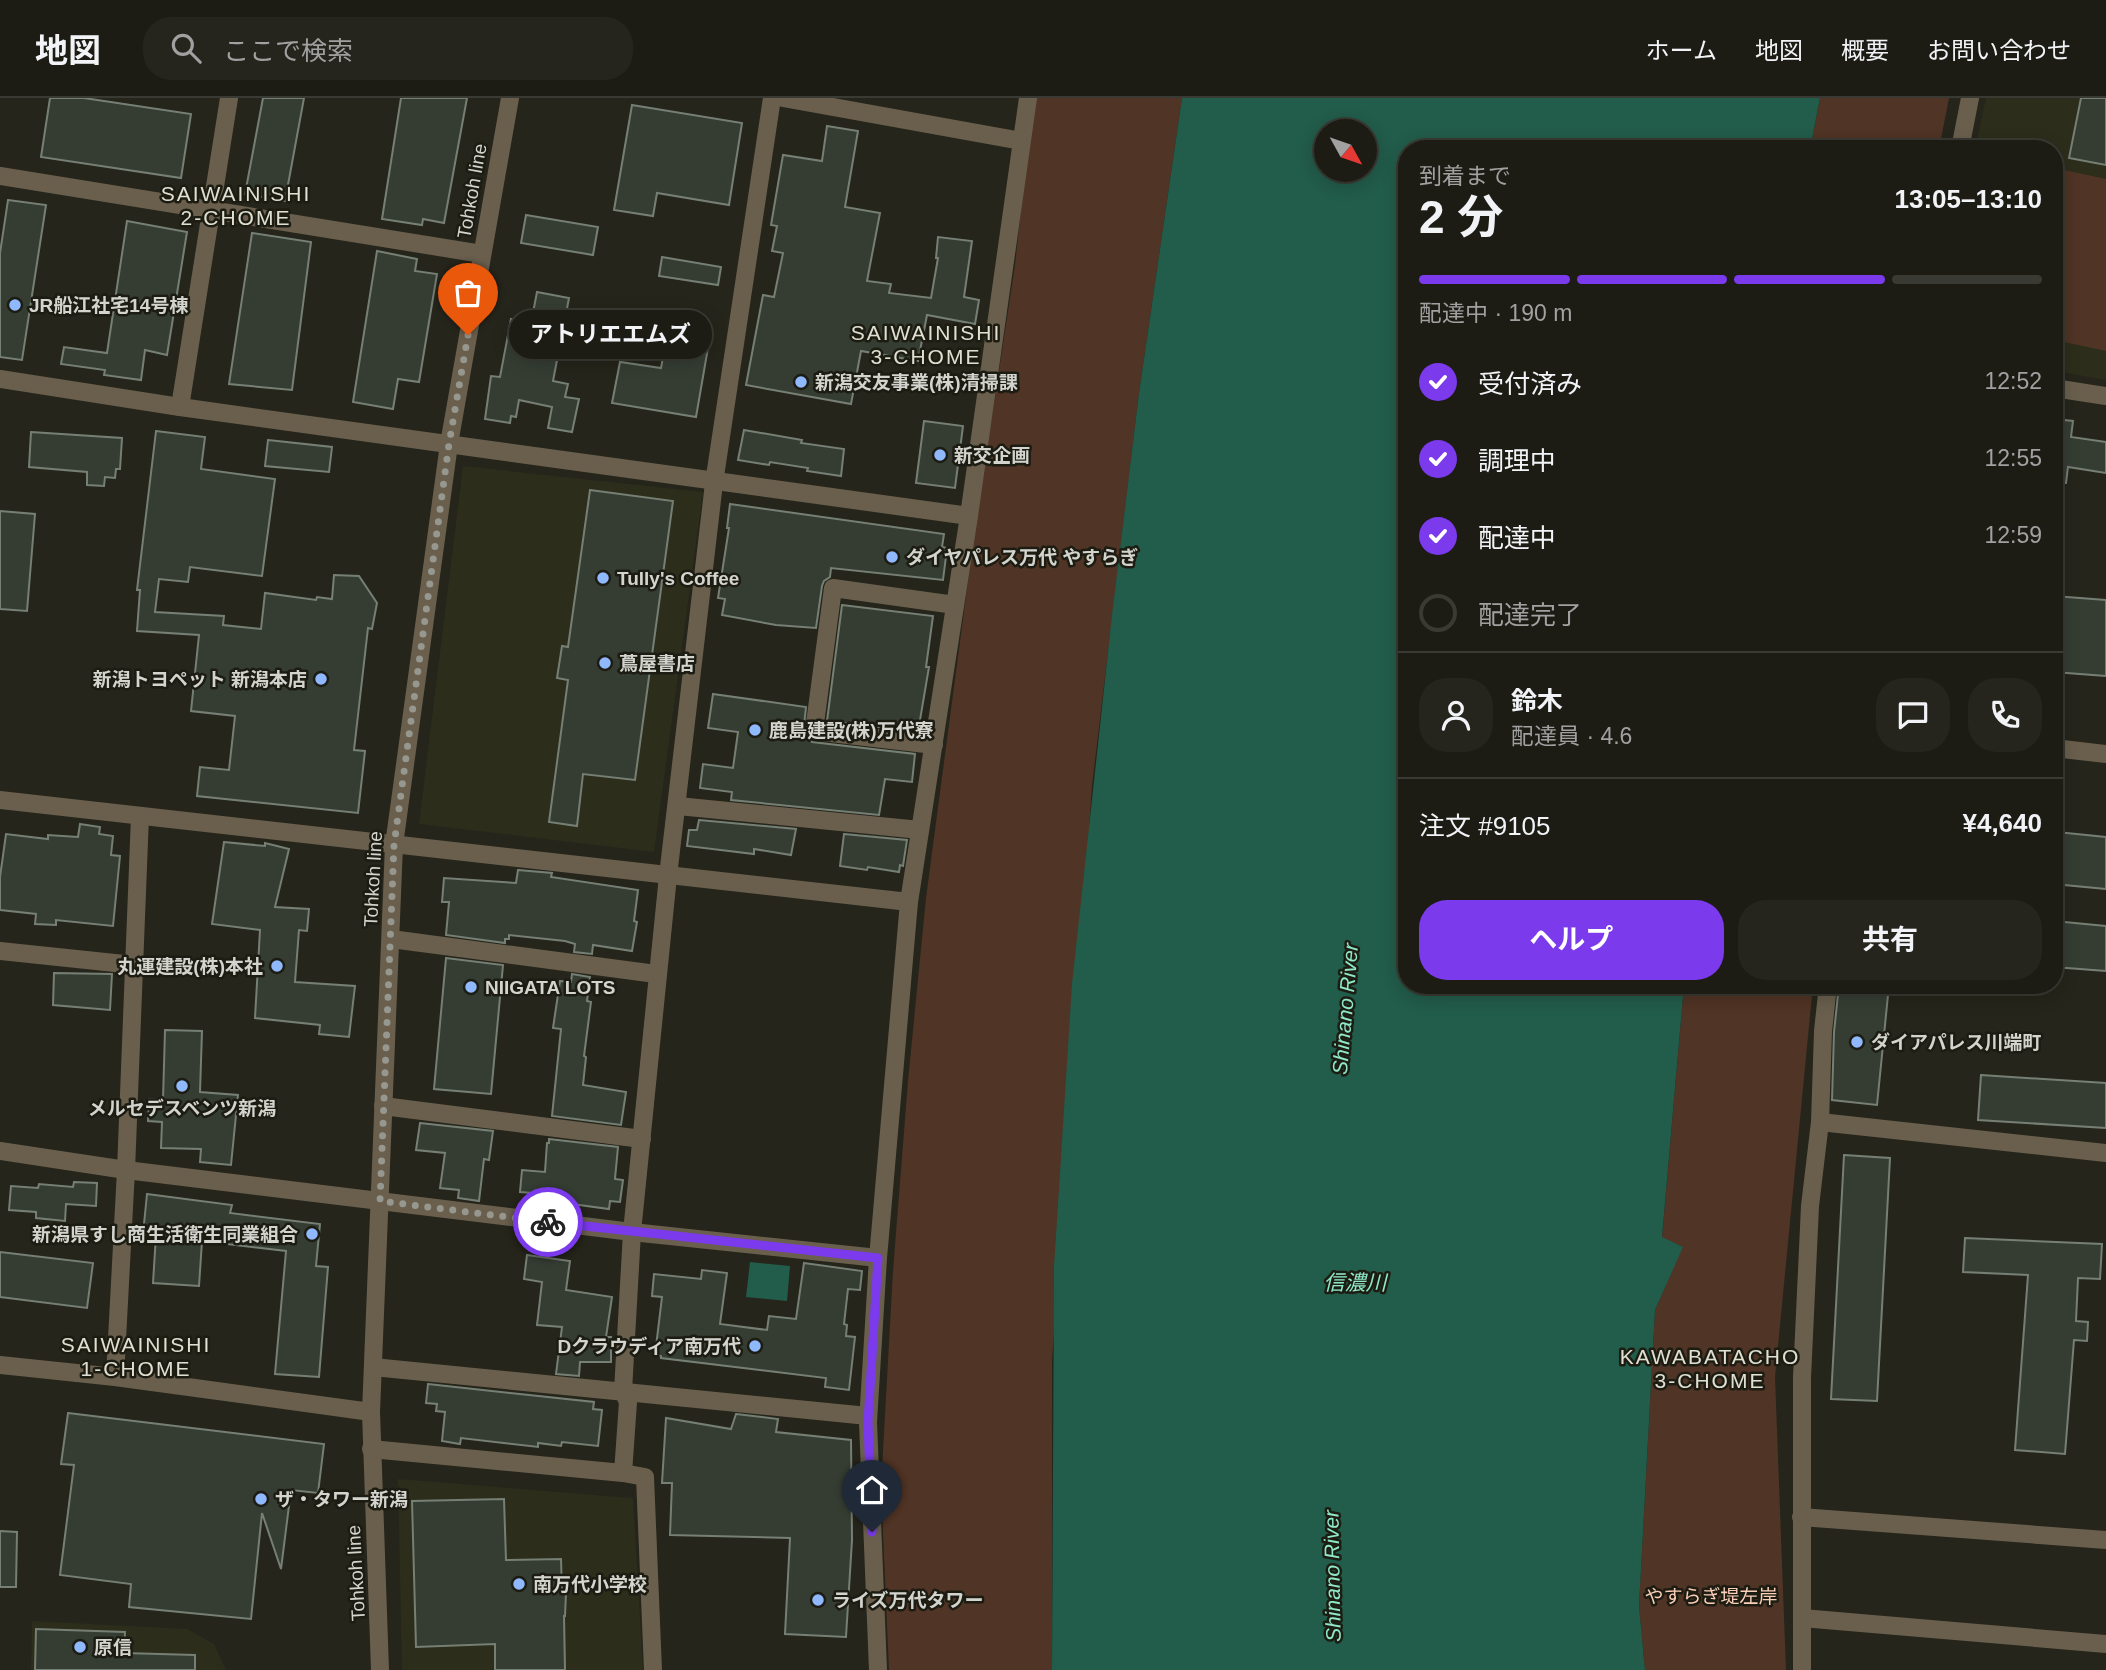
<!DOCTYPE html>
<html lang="ja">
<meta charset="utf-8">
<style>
:root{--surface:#1c1c14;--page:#25251d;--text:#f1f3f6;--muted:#a0a1a0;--line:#3a3a34;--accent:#7c3aed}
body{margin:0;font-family:Helvetica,"Noto Sans JP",sans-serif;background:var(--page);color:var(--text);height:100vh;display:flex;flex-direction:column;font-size:26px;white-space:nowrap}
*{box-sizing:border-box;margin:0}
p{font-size:23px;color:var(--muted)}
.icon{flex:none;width:38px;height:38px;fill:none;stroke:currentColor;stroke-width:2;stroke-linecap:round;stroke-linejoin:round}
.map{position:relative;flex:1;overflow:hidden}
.side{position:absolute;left:1398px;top:42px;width:665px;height:854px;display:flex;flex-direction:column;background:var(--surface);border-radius:28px;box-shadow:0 4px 18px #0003,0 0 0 2px var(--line)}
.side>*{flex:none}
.needle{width:46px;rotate:130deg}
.controls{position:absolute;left:1314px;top:21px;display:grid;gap:14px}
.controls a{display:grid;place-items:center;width:63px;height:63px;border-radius:50%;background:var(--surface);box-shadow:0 4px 18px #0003,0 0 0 2px var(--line);font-size:35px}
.pin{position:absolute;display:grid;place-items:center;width:60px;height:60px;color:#fff;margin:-72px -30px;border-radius:50% 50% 50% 0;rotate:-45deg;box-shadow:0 0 7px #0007}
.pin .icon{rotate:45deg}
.courier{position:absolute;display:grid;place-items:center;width:70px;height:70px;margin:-35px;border:5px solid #7c3aed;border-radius:50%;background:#fff;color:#222;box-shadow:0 2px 9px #0007}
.bubble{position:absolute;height:49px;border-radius:24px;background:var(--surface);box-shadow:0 4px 18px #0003,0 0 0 2px var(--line);font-size:23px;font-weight:700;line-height:49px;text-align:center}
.head em{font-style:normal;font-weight:700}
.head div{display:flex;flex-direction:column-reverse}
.head{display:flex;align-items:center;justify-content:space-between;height:119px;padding:0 21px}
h1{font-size:46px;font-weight:700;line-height:52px}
.bar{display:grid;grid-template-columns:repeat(4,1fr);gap:10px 7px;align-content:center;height:84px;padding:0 21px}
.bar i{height:9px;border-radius:5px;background:var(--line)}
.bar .selected{background:var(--accent)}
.bar p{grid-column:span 4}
.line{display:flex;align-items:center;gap:18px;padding:0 21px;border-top:2px solid var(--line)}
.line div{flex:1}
.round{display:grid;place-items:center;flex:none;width:74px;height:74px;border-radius:28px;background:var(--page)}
ol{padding:0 21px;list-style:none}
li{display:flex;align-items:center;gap:21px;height:77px}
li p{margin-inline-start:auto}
li .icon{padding:7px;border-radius:50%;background:var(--accent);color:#fff;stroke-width:4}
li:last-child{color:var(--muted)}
li i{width:38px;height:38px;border:4px solid var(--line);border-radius:50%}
.button{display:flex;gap:14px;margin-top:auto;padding:14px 21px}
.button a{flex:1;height:80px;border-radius:28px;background:var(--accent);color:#fff;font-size:28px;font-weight:700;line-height:80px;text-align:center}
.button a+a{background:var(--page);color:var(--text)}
header{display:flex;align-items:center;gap:42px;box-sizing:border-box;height:98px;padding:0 35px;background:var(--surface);border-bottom:2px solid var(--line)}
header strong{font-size:33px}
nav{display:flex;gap:38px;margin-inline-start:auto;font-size:24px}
.search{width:490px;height:63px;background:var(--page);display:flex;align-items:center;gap:18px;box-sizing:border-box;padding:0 24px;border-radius:28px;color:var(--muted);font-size:26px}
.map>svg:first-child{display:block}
.built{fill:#2d2d1c}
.green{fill:#503425}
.water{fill:#225c4a;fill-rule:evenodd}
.building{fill:#353d33;stroke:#767f74;stroke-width:2}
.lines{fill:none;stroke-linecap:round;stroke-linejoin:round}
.minor{stroke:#6a5f4d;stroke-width:18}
.tertiary{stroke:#6a5f4d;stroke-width:18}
.done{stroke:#96978f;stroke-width:7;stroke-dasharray:0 12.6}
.route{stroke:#7c3aed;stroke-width:9}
.poi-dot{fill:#8fb8fd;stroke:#1c1c12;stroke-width:2.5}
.labels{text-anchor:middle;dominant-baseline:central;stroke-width:5;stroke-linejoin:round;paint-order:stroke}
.street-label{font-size:19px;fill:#d3d4cd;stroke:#1c1c12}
.poi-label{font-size:19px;font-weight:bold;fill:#d3d4cd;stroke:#1c1c12;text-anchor:start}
.park-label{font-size:19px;fill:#faceb7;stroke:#1c1c12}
.neighbourhood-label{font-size:21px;letter-spacing:2px;fill:#e0e0d2;stroke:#1c1c12}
.water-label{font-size:21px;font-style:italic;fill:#8ee8c9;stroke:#1c1c12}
</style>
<header>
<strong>地図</strong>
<div class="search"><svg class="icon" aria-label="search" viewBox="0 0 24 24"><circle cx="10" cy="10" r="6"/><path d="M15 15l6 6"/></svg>ここで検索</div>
<nav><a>ホーム</a><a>地図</a><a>概要</a><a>お問い合わせ</a></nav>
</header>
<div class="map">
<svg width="2106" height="1572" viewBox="0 0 2106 1572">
<rect width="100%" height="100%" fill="#25251b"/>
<g class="built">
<path d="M 1986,0 L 2106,0 L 2106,282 L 2055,273 L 2054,51 L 1975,51 Z"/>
<path d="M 463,368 L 703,394 L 654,754 L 419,726 Z"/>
<path d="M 398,1381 L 633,1400 L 643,1572 L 402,1572 Z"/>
<path d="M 32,1523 L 187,1531 L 214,1546 L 226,1572 L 31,1572 Z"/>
</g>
<g class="green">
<path d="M 1033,0 L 1182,0 L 1139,295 L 1092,688 L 1052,1262 L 1052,1572 L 889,1572 L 881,1389 L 893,1173 L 908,983 L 926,800 L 974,438 L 1015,167 Z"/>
<path d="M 1820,0 L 1949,0 L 1939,51 L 1810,51 Z"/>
<path d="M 2055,70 L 2106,81 L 2106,253 L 2055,242 Z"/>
<path d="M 1684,887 L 1813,887 L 1775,1279 L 1786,1572 L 1645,1572 L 1639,1508 L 1655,1212 L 1682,1149 L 1662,1140 Z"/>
</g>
<g class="water">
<path d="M 1182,0 L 1820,0 L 1810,51 L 1407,51 L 1407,887 L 1684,887 L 1662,1139 L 1683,1149 L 1655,1212 L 1639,1508 L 1645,1572 L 1052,1572 L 1054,1169 L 1072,886 L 1112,517 L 1139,295 ZM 1326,33 L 1365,33 L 1365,72 L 1326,72 Z"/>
<path d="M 750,1164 L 790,1168 L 787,1203 L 746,1199 Z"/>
</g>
<g class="building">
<path d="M 50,0 L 84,0 L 191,16 L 181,80 L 41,59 Z"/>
<path d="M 263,0 L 304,0 L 285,103 L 245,96 Z"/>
<path d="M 401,0 L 467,0 L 444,125 L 423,121 L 422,127 L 382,121 Z"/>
<path d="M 2081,0 L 2106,0 L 2106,67 L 2069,60 Z"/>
<path d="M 632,7 L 742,25 L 729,107 L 657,95 L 653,118 L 614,112 Z"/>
<path d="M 827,28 L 858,33 L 845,109 L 880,115 L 867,183 L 891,186 L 889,195 L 931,200 L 938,160 L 936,160 L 938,139 L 972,143 L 964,199 L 979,202 L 975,226 L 927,217 L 918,263 L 861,253 L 851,306 L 746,287 L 763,197 L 774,199 L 783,155 L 772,153 L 777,128 L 771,127 L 783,57 L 822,63 Z"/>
<path d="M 8,102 L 46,107 L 22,262 L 0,259 L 0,155 Z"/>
<path d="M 526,117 L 598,129 L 593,157 L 521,145 Z"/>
<path d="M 127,123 L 187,134 L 167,257 L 145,252 L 141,282 L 104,277 L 105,272 L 61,266 L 64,249 L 107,255 Z"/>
<path d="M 252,135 L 311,144 L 292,292 L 229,286 Z"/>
<path d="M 377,153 L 417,161 L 415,173 L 437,176 L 419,284 L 398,281 L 393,311 L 353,304 Z"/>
<path d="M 662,159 L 721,169 L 718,187 L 659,178 Z"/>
<path d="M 537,194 L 569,200 L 553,283 L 568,286 L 565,299 L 579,301 L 572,334 L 548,330 L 552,309 L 519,302 L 516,319 L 511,318 L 510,325 L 485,321 L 491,278 L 500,279 L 511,221 L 531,225 Z"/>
<path d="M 667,238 L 709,244 L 696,319 L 612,305 L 620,264 L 661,270 Z"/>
<path d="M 2054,321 L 2073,323 L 2071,339 L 2106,344 L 2106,375 L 2068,369 L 2066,385 L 2054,384 Z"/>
<path d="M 924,323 L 963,328 L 955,390 L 916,385 Z"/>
<path d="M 744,332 L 802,342 L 801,345 L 844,351 L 841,378 L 807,373 L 808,370 L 770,364 L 769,367 L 738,362 Z"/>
<path d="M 156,333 L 205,339 L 201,371 L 275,381 L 262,478 L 190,469 L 188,484 L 159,481 L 155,514 L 224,518 L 223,527 L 261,531 L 265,495 L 316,502 L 317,499 L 332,501 L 334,477 L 359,478 L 377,505 L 372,531 L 368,530 L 354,652 L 365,653 L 358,715 L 197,698 L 200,669 L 229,672 L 235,618 L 191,613 L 199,537 L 137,533 L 140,492 L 137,492 Z"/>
<path d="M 31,334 L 122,340 L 120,371 L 116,371 L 115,380 L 105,379 L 104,388 L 87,387 L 87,374 L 29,369 Z"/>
<path d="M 268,342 L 332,349 L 329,374 L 265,368 Z"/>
<path d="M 590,392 L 673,403 L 635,682 L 583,676 L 577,728 L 549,724 L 568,582 L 557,580 L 562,548 L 568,549 Z"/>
<path d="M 730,406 L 944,436 L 942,449 L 947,450 L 943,482 L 831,470 L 830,479 L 824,483 L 822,488 L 816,530 L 776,527 L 722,517 L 725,501 L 718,500 L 729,430 L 727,430 Z"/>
<path d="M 0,413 L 35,416 L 27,513 L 0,511 Z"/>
<path d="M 2054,498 L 2106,502 L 2106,578 L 2054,574 Z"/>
<path d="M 842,507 L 933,518 L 926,569 L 929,569 L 918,634 L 827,623 Z"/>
<path d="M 713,596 L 806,609 L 803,637 L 812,644 L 915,656 L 912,684 L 885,681 L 879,717 L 731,702 L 732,694 L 700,690 L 703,666 L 733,670 L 738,634 L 708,630 Z"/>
<path d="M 699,722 L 796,731 L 791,757 L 754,751 L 754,756 L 687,748 L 689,732 L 697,732 Z"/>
<path d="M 80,726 L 100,729 L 99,736 L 113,738 L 111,757 L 120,758 L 113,828 L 56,822 L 56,827 L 35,826 L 36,816 L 0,812 L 0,779 L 6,736 L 48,741 L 48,737 L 78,739 Z"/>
<path d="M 2057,734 L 2106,739 L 2106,791 L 2054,786 Z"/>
<path d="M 844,736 L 907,742 L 903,768 L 900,767 L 899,774 L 868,769 L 867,772 L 840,768 Z"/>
<path d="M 224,744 L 265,748 L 265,745 L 289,751 L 275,809 L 309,811 L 307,833 L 299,832 L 295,884 L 355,888 L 349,939 L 319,936 L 320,927 L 255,920 L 260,832 L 212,826 Z"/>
<path d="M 518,772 L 552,775 L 551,779 L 638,792 L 634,823 L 637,824 L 632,853 L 593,847 L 592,856 L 574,854 L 575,846 L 565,843 L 509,837 L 509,841 L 505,841 L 505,845 L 446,837 L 449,804 L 442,804 L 444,780 L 516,785 Z"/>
<path d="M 2054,823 L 2106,828 L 2106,873 L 2054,869 Z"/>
<path d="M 446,860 L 503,867 L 491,996 L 434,991 Z"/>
<path d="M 54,875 L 112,876 L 110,912 L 53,907 Z"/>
<path d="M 572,876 L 590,879 L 587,903 L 591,904 L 584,958 L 586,959 L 583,987 L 626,994 L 621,1027 L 552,1018 L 561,931 L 553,930 L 560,883 L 571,884 Z"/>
<path d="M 1839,887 L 1889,887 L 1877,1007 L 1832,1002 L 1834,934 Z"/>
<path d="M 165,932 L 202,933 L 200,994 L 238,997 L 231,1067 L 200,1064 L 201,1051 L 161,1050 L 162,1024 L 148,1023 L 149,1001 L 163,1002 Z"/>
<path d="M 1981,977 L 2106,985 L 2106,1030 L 1978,1022 Z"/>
<path d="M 420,1025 L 493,1033 L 489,1062 L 484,1061 L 479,1103 L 458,1100 L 459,1092 L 440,1090 L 445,1055 L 416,1052 Z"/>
<path d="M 549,1041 L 618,1049 L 615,1081 L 623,1082 L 620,1104 L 610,1103 L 609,1111 L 572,1106 L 531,1104 L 532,1095 L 520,1094 L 522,1072 L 545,1074 L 547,1045 L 549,1045 Z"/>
<path d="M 1844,1057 L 1890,1060 L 1877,1303 L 1831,1301 Z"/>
<path d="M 74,1084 L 97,1085 L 96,1108 L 66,1106 L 65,1123 L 36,1120 L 36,1114 L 9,1112 L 11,1088 L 38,1090 L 39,1086 L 73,1089 Z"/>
<path d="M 147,1096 L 232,1107 L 230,1115 L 320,1126 L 316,1168 L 328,1169 L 319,1279 L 275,1276 L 286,1153 L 202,1143 L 199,1188 L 153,1185 L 156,1137 L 143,1136 Z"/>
<path d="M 1965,1140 L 2102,1146 L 2100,1181 L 2078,1180 L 2076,1223 L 2088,1224 L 2087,1243 L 2074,1242 L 2065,1356 L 2015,1352 L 2028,1177 L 1963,1174 Z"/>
<path d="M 0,1154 L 93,1165 L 87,1210 L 0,1199 Z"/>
<path d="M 527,1157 L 570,1163 L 566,1192 L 612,1199 L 606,1239 L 611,1239 L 611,1264 L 580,1264 L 579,1278 L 556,1276 L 562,1229 L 537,1227 L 542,1184 L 524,1181 Z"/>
<path d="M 804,1165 L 862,1173 L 860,1192 L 848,1191 L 844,1226 L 847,1227 L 846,1238 L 855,1239 L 849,1292 L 825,1289 L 826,1280 L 661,1260 L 661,1258 L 655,1257 L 662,1199 L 652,1198 L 654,1176 L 701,1181 L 702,1172 L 727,1175 L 720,1226 L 767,1232 L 769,1218 L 796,1221 Z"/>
<path d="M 428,1286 L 594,1304 L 593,1311 L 602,1312 L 598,1348 L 562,1344 L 561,1348 L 538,1345 L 538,1349 L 461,1340 L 460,1346 L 442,1343 L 445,1314 L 436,1313 L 437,1306 L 426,1305 Z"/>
<path d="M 68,1315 L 324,1346 L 318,1395 L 291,1392 L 281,1471 L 262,1415 L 251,1521 L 129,1509 L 131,1486 L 60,1477 L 74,1367 L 61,1366 Z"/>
<path d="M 736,1316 L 778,1321 L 776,1334 L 851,1342 L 852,1442 L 846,1539 L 785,1536 L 790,1440 L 670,1437 L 672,1385 L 662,1385 L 666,1320 L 731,1331 Z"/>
<path d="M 504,1401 L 506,1462 L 561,1461 L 562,1495 L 566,1495 L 565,1518 L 564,1518 L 565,1572 L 495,1572 L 495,1546 L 416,1549 L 412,1403 Z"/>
<path d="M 0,1433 L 17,1434 L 16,1489 L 0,1489 Z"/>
<path d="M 36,1531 L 125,1534 L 124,1555 L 195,1557 L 195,1572 L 35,1572 Z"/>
</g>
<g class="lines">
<g class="minor">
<path d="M 783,0 L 1021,43"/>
<path d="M 0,78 L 482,156"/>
<path d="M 0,281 L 180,309 L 969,418"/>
<path d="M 2054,290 L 2106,298"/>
<path d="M 180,309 L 229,0"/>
<path d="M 934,647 L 814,633 L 833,490 L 955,507"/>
<path d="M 2054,650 L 2106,656"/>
<path d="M 0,702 L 909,804"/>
<path d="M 678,708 L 920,732"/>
<path d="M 391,841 L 656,876"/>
<path d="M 0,853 L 134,867"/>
<path d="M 383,1008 L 642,1041"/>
<path d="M 1820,1024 L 2106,1055"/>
<path d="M 0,1053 L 126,1072 L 632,1134 L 878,1160"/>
<path d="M 0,1267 L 115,1279 L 371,1314"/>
<path d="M 373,1269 L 868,1318"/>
<path d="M 115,1279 L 126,1072 L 140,718"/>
<path d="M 371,1351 L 623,1375 L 628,1304 L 623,1293 L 632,1134 L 668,778 L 714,385 L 772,0"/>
<path d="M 623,1375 L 645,1379 L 653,1572"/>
<path d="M 1801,1419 L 2106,1442"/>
<path d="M 1802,1520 L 2106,1546"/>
</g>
<g class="tertiary">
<path d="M 1960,51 L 1970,0"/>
<path d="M 380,1572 L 371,1314 L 394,747 L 449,346 L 510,0"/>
<path d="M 878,1572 L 868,1324 L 878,1160 L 909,804 L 969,418 L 1028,0"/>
<path d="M 1802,1572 L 1802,1280 L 1810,1108 L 1820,1024 L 1823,933 L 1828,887"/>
</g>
</g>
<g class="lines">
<path class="done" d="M 468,237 L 449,346 L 394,747 L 380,1103 L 548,1124"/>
<path class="route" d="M 548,1124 L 878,1160 L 868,1324 L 872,1434"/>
</g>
<g class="poi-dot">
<circle cx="15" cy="207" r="7"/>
<circle cx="801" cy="284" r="7"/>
<circle cx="940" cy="357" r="7"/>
<circle cx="892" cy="459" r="7"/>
<circle cx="603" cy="480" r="7"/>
<circle cx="605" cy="565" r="7"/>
<circle cx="321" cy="581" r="7"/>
<circle cx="755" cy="632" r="7"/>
<circle cx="277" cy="868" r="7"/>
<circle cx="471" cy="889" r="7"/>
<circle cx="1857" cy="944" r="7"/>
<circle cx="182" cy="988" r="7"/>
<circle cx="312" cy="1136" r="7"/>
<circle cx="755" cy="1248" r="7"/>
<circle cx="261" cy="1401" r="7"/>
<circle cx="519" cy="1486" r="7"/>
<circle cx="818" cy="1502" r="7"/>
<circle cx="80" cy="1549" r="7"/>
</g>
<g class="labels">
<g class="street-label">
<text transform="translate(472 93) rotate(-80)">Tohkoh line</text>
<text transform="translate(373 781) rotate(-87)">Tohkoh line</text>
<text transform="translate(356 1475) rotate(-93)">Tohkoh line</text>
</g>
<g class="poi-label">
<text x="29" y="207">JR船江社宅14号棟</text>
<text x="815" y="284">新潟交友事業(株)清掃課</text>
<text x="954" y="357">新交企画</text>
<text x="906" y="459">ダイヤパレス万代 やすらぎ</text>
<text x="617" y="480">Tully's Coffee</text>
<text x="619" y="565">蔦屋書店</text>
<text x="307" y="581" text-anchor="end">新潟トヨペット 新潟本店</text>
<text x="769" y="632">鹿島建設(株)万代寮</text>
<text x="263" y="868" text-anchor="end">丸運建設(株)本社</text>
<text x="485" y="889">NIIGATA LOTS</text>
<text x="1871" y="944">ダイアパレス川端町</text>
<text x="182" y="1010" text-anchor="middle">メルセデスベンツ新潟</text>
<text x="298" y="1136" text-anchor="end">新潟県すし商生活衛生同業組合</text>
<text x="741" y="1248" text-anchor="end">Dクラウディア南万代</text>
<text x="275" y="1401">ザ・タワー新潟</text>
<text x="533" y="1486">南万代小学校</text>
<text x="832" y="1502">ライズ万代タワー</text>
<text x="94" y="1549">原信</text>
</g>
<g class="park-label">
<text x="1711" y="1498">やすらぎ堤左岸</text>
</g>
<g class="neighbourhood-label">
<text x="236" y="95">SAIWAINISHI<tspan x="236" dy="24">2-CHOME</tspan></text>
<text x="926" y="234">SAIWAINISHI<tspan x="926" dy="24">3-CHOME</tspan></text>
<text x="136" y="1246">SAIWAINISHI<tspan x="136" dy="24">1-CHOME</tspan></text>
<text x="1710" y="1258">KAWABATACHO<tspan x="1710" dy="24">3-CHOME</tspan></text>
</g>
<g class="water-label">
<text transform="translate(1345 911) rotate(-85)">Shinano River</text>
<text x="1355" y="1184">信濃川</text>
<text transform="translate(1332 1478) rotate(-91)">Shinano River</text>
</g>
</g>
</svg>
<div class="controls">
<a><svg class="needle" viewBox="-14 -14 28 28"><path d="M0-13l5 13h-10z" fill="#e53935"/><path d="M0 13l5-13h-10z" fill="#a0a1a0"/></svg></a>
</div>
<div class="pin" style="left:468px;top:237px;background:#ea580c"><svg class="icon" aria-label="bag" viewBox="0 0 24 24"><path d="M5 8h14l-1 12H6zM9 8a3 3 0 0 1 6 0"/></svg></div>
<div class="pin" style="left:872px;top:1434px;background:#1f2937"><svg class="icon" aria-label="home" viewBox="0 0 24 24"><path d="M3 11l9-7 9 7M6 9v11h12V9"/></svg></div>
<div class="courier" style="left:548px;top:1124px"><svg class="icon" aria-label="bike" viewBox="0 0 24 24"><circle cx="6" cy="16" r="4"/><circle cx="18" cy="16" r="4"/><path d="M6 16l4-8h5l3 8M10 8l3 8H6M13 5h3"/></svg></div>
<div class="bubble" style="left:509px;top:212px;width:203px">アトリエエムズ</div>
<section class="side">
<div class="head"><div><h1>2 分</h1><p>到着まで</p></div><em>13:05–13:10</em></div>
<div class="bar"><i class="selected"></i><i class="selected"></i><i class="selected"></i><i></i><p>配達中 · 190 m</p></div>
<ol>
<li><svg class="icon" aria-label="check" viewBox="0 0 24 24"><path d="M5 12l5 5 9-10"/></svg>受付済み<p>12:52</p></li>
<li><svg class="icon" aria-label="check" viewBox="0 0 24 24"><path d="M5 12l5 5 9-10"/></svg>調理中<p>12:55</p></li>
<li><svg class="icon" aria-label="check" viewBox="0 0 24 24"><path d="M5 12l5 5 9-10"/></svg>配達中<p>12:59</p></li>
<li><i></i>配達完了</li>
</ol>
<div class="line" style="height:126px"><a class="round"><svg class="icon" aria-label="person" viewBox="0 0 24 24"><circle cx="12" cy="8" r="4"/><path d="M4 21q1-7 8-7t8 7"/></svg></a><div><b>鈴木</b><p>配達員 · 4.6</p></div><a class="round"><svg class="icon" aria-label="chat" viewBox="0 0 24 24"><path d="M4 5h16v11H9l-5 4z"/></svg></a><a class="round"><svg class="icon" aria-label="phone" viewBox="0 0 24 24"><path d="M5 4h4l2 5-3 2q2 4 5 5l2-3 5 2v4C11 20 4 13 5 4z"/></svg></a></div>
<div class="line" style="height:91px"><div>注文 #9105</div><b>¥4,640</b></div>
<div class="button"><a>ヘルプ</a><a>共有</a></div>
</section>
</div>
